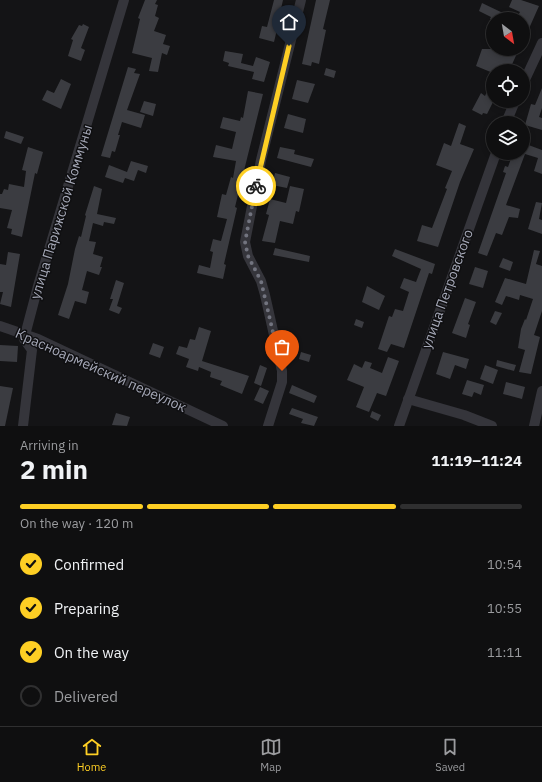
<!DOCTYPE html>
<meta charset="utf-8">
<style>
:root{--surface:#0f0f10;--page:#181819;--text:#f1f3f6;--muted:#9b9c9f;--line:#2f2f30;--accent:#fecf24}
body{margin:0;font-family:"IBM Plex Sans",sans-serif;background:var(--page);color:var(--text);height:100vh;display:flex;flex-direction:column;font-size:15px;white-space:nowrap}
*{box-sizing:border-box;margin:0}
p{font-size:13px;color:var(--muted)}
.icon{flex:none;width:22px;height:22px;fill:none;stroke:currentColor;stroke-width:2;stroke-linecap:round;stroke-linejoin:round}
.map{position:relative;height:426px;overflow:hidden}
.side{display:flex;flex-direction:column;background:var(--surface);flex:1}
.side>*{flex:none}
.needle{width:26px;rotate:149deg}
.tools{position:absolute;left:486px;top:12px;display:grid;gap:8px}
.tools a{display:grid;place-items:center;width:44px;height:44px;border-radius:50%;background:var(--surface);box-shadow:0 2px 6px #0003,0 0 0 1px var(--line);font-size:20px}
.pin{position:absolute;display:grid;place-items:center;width:34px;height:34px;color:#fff;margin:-41px -17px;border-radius:50% 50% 50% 0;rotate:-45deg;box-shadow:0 0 4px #0007}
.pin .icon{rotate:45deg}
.courier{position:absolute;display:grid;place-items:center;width:40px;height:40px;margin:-20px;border:3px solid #fecf24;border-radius:50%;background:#fff;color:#222;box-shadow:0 1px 5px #0007}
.summary em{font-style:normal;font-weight:700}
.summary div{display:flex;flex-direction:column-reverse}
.summary{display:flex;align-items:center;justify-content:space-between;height:68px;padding:0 20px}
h1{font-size:26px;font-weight:700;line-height:30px}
.bar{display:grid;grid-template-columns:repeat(4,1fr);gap:6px 4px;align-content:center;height:48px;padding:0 20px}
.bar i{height:5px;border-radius:3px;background:var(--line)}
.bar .active{background:var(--accent)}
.bar p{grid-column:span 4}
ol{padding:0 20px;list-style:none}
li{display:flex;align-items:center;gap:12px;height:44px}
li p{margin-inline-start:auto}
li .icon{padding:4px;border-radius:50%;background:var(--accent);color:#111;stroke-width:4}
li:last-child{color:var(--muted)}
li i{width:22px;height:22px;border:2px solid var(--line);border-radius:50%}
.menu{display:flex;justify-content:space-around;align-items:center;height:56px;border-top:1px solid var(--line);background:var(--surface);font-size:11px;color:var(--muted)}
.menu a{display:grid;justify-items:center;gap:2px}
.menu .active{color:var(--accent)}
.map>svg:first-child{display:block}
.building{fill:#3b3c41}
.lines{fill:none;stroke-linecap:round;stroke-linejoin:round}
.street{stroke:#35353b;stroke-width:10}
.done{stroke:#72747f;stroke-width:4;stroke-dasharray:0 7.2}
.route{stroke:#fecf24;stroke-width:5}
.labels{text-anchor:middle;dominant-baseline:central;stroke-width:3;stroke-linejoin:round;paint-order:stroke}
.street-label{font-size:14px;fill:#a5a8b7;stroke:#0f0f11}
</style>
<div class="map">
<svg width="542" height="426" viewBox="0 0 542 426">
<rect width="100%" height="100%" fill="#141416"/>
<g class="building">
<path d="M 145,0 L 157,0 L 155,4 L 158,5 L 155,16 L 159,18 L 154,31 L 166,35 L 163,44 L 170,46 L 167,55 L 162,53 L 158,72 L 149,71 L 152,58 L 132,53 L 140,19 L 138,18 Z"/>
<path d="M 274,0 L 283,0 L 281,9 L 285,10 L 283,22 L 279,21 L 274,42 L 259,38 L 262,26 L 267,27 Z"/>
<path d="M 316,0 L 330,0 L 323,29 L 326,30 L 319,64 L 312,62 L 311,66 L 302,64 Z"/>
<path d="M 512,0 L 521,0 L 539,6 L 523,42 L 523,19 L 516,19 L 520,12 L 509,7 Z"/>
<path d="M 482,3 L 505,14 L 502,19 L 490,19 L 491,17 L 479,11 Z"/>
<path d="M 83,24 L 89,27 L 81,48 L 85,50 L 81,61 L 68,56 L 73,40 L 71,39 L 79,25 L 82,26 Z"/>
<path d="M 482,49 L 519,49 L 509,71 L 493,71 L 493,73 L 476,66 Z"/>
<path d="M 225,51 L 243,54 L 241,63 L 253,66 L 256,57 L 270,62 L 264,82 L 252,79 L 254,72 L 228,66 L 229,63 L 223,61 Z"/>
<path d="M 128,67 L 136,69 L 134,73 L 140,74 L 127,110 L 145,115 L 141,128 L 122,122 L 118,135 L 120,135 L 115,152 L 112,151 L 110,158 L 101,156 Z"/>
<path d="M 326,68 L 336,71 L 334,78 L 324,75 Z"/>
<path d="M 493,78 L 493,102 L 487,114 L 483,113 L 482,115 L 472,110 L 481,93 L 485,96 Z"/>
<path d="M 61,79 L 71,84 L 61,109 L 42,100 L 47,90 L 54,93 Z"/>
<path d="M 297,80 L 315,84 L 308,103 L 292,99 Z"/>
<path d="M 542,88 L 542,108 L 539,117 L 542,118 L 542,130 L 525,125 L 531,104 L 535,105 Z"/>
<path d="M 248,91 L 263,94 L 235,207 L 237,208 L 224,264 L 226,265 L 223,279 L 197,273 L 199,265 L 210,268 L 213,252 L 210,251 L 213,239 L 221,241 L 227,219 L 217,217 L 222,194 L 226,195 L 231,177 L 233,178 L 236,161 L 213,157 L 216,145 L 232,149 L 236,132 L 220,128 L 223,117 L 240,121 L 241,117 L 243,118 Z"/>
<path d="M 144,101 L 156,104 L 153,116 L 140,112 Z"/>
<path d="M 288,114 L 306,119 L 303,133 L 284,128 Z"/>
<path d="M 459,123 L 466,126 L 460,144 L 474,149 L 460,182 L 438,247 L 417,241 L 422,225 L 432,228 L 447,189 L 445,188 L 452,171 L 436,165 L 444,143 L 451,146 Z"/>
<path d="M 6,131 L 24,137 L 21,144 L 4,138 Z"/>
<path d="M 523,143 L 542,150 L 542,174 L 534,171 L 538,158 L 525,154 L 506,205 L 520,209 L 518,218 L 509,217 L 502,235 L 496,233 L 487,256 L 478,253 L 506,173 L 503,172 L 505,166 L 508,167 L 513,153 L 523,153 Z"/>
<path d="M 28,147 L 43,152 L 37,174 L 35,173 L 22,237 L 11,234 L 12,229 L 7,228 L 12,210 L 0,208 L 0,194 L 2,194 L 4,189 L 8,190 L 9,184 L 24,187 L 26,171 L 22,170 Z"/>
<path d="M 280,147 L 295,150 L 294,154 L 314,159 L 311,167 L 277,158 Z"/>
<path d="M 131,161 L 148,166 L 146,173 L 138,170 L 134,181 L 125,178 L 123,183 L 105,177 L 109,165 L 127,172 Z"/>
<path d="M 275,173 L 290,177 L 287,188 L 272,185 Z"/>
<path d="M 94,186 L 102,189 L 97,214 L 116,218 L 114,224 L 104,222 L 103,226 L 93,223 L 89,241 L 96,242 L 93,254 L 103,257 L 100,267 L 102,267 L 99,275 L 87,271 L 82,290 L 89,292 L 86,304 L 75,301 L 69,319 L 58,315 L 68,284 L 75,249 L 79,236 L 81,237 L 86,216 L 85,215 Z"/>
<path d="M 290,186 L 304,189 L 299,212 L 296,211 L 293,224 L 280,221 L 275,243 L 262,241 L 269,215 L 266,214 L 270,199 L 286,203 Z"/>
<path d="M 536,202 L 542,203 L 539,219 L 542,220 L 542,234 L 528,229 Z"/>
<path d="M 275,248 L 310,256 L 309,262 L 273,255 Z"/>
<path d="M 395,249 L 435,264 L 432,274 L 429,273 L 404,348 L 391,344 L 387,352 L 378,349 L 389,316 L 392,317 L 395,309 L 403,311 L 409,292 L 400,288 L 404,278 L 416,282 L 421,269 L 392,256 Z"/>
<path d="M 534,250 L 540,251 L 536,264 L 542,266 L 542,311 L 534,335 L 540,337 L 531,374 L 519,372 L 525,350 L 518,348 L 521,329 L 525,319 L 526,320 L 533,299 L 520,295 L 519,300 L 506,296 L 502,305 L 495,302 L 505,278 L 526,284 Z"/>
<path d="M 8,252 L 20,254 L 11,307 L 0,304 L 3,292 L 0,292 L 0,264 L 6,265 Z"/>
<path d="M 503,258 L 513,262 L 510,271 L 499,267 Z"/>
<path d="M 475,267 L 488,271 L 483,288 L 469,284 Z"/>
<path d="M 116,280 L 124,283 L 117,306 L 122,308 L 119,314 L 109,310 L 113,299 L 110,299 Z"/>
<path d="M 367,286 L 385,296 L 379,310 L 362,302 Z"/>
<path d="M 465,298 L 476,302 L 468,324 L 470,325 L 466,338 L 452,333 Z"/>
<path d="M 495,311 L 502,313 L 496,325 L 490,322 Z"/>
<path d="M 356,319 L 364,322 L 362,328 L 354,325 Z"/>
<path d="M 199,327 L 211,331 L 202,361 L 249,376 L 242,394 L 220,385 L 222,381 L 210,377 L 211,372 L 199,367 L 198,371 L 186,367 L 189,359 L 176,354 L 179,346 L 187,348 L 190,339 L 195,340 Z"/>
<path d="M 153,343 L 164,347 L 160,358 L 149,354 Z"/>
<path d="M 0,345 L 18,346 L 17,362 L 0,361 Z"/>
<path d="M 301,352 L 311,355 L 309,362 L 299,359 Z"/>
<path d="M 443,352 L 469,359 L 466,369 L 455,365 L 450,379 L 436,374 Z"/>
<path d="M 388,357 L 399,361 L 386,396 L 377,393 L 369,412 L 356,407 L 364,387 L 347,380 L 354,364 L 362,368 L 365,361 L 372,363 L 370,368 L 382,373 Z"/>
<path d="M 497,360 L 516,365 L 514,371 L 496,366 Z"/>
<path d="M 260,365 L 267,368 L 261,386 L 254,383 Z"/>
<path d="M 485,365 L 498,370 L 493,384 L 480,379 Z"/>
<path d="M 467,380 L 484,385 L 481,395 L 474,392 L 472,397 L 462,394 Z"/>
<path d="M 506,382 L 525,387 L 522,399 L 503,394 Z"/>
<path d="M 292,385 L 317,396 L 314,403 L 289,393 Z"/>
<path d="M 0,386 L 13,388 L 5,426 L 0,426 Z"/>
<path d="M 260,387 L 269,391 L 263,404 L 254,400 Z"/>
<path d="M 292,408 L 318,417 L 314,426 L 301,423 L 303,419 L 289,414 Z"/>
<path d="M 372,411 L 381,415 L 378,421 L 370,417 Z"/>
<path d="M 116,413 L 130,417 L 127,426 L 112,425 Z"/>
</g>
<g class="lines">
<g class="street">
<path d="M 523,84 L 542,43"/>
<path d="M 506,123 L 515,101"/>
<path d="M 0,326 L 38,339 L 223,426"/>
<path d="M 408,399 L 464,415 L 492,426"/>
<path d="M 23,426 L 32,350 L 24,339 L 38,286 L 124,0"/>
<path d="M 268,426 L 282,382 L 282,371 L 265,295 L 261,281 L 248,256 L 245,242 L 261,160 L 301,0"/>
<path d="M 399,426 L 496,153"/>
<path d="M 534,426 L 542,391"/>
</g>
</g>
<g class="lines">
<path class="done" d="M 256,186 L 245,242 L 248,256 L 261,281 L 282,371"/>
<path class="route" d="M 256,186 L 289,46"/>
</g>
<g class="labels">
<g class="street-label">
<text transform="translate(61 212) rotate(-73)">улица Парижской Коммуны</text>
<text transform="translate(447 289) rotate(-70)">улица Петровского</text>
<text transform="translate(101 370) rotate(24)">Красноармейский переулок</text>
</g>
</g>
</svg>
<div class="tools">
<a><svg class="needle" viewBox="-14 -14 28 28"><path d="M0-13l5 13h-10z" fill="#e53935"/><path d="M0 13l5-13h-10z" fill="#9b9c9f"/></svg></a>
<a><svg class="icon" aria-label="locate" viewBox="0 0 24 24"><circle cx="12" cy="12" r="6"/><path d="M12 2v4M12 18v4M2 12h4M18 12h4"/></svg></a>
<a><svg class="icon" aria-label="layers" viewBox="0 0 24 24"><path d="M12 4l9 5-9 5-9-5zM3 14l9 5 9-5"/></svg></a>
</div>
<div class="pin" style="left:282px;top:371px;background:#ea580c"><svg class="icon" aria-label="bag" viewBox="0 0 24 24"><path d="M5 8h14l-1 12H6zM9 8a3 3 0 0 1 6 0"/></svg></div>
<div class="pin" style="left:289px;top:46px;background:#1f2937"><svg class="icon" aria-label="home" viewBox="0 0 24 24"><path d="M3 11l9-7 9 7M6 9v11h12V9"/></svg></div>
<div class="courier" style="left:256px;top:186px"><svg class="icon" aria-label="bike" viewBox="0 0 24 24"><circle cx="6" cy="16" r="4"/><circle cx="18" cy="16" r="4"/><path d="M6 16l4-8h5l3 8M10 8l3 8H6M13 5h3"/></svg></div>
</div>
<section class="side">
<div class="summary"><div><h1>2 min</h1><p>Arriving in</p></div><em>11:19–11:24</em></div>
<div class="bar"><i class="active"></i><i class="active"></i><i class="active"></i><i></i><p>On the way · 120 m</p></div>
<ol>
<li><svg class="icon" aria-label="check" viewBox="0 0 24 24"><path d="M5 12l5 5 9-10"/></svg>Confirmed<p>10:54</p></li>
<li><svg class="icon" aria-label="check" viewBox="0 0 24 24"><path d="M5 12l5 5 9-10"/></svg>Preparing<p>10:55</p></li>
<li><svg class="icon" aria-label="check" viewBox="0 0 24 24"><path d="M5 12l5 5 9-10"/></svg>On the way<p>11:11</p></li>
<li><i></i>Delivered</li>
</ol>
</section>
<nav class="menu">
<a class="active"><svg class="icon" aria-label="home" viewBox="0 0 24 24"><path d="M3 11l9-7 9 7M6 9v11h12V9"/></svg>Home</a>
<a><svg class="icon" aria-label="map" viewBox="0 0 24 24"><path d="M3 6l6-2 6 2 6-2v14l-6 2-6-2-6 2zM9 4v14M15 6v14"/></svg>Map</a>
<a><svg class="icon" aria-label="saved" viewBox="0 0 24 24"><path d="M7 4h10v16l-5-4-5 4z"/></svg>Saved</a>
</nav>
